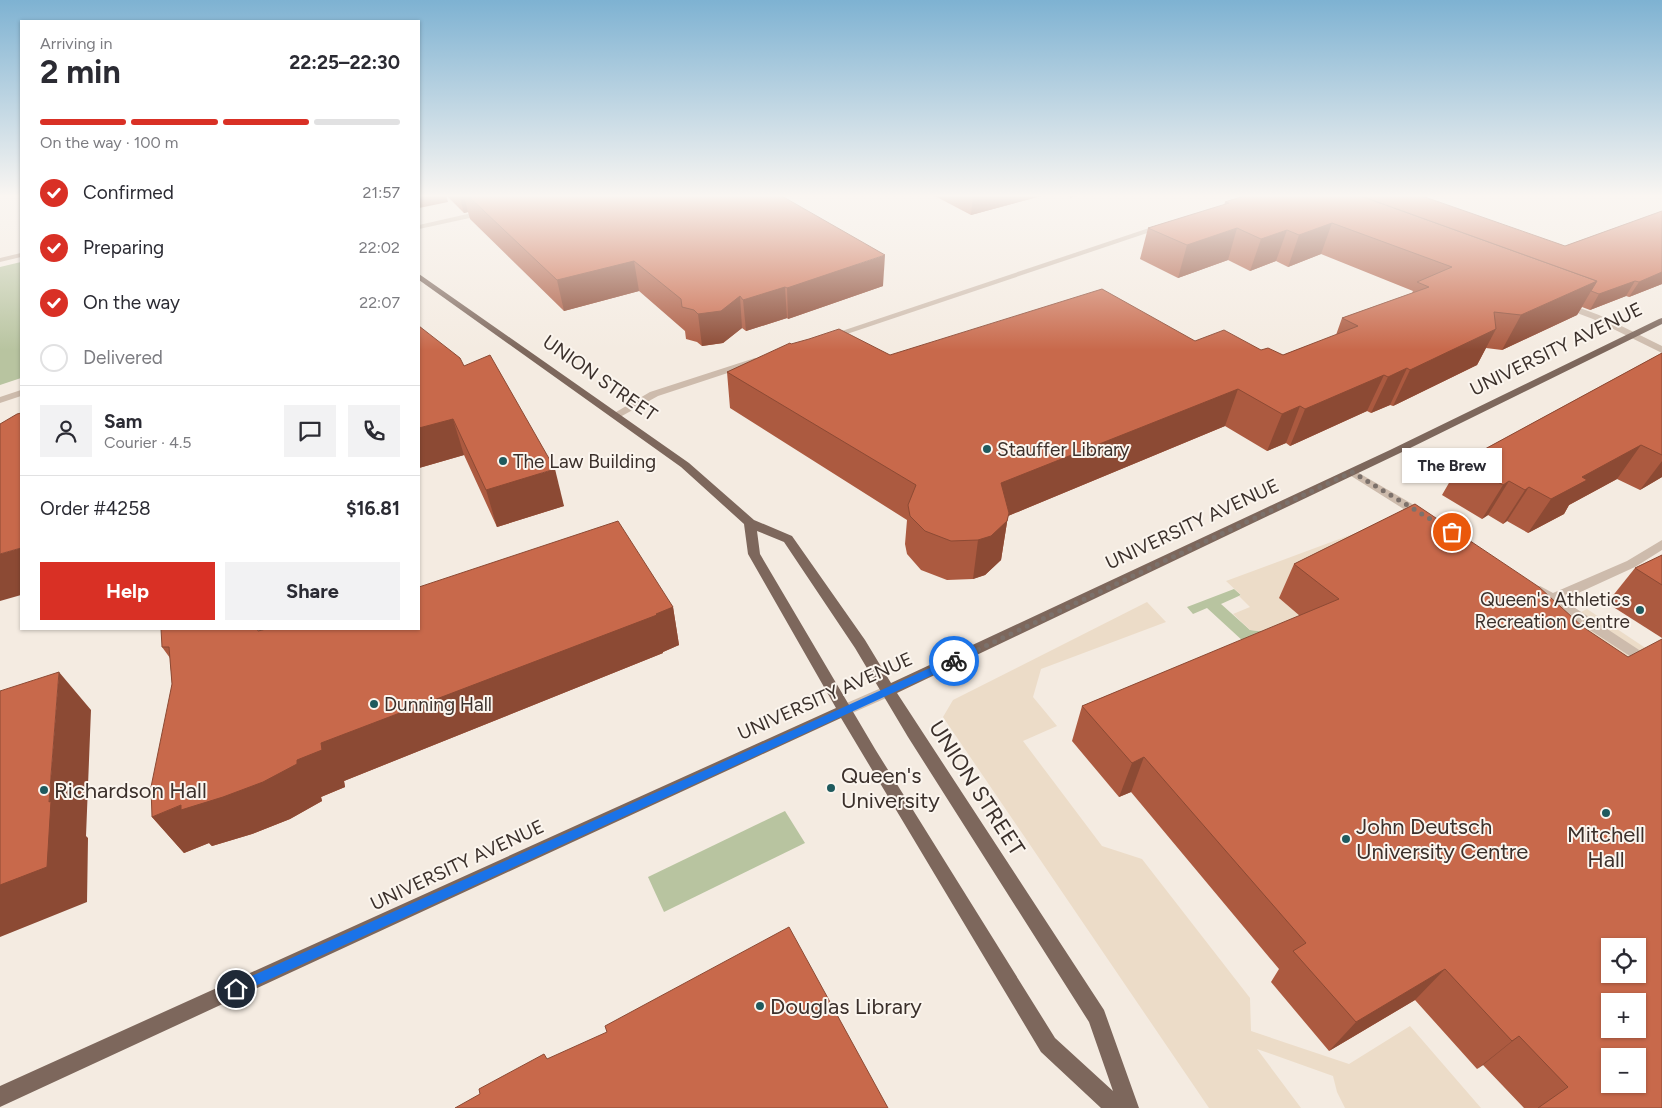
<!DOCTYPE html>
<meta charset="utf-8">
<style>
:root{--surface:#fff;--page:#f2f2f3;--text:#2b2b33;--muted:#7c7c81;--line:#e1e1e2;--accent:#d93025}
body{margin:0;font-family:Figtree,sans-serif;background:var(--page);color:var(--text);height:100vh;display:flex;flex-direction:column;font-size:19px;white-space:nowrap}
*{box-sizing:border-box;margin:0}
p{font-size:16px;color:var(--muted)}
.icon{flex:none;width:28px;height:28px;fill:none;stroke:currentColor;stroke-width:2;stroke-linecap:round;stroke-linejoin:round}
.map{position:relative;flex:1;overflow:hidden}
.details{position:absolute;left:20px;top:20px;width:400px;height:610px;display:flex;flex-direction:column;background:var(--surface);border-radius:0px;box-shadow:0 1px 4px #0004}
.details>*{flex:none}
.buttons{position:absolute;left:1601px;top:938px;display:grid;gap:10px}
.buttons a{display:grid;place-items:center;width:45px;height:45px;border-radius:0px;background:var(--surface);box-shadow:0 1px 4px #0004;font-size:25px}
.pin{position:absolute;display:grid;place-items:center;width:42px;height:42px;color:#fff;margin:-21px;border:2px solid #fff;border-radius:50%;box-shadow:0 1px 5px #0007}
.courier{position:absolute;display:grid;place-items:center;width:50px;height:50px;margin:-25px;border:4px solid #1a73e8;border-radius:50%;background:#fff;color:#222;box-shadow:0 1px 6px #0007}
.bubble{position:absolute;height:35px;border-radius:0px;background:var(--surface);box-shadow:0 1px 4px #0004;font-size:16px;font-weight:700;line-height:35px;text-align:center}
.headline em{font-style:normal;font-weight:700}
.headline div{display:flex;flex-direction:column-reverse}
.headline{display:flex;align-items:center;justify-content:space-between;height:85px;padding:0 20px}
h1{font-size:32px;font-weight:700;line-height:38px}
.bar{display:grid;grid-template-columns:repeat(4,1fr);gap:8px 5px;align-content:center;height:60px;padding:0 20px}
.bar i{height:6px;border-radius:4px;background:var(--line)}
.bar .active{background:var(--accent)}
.bar p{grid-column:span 4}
.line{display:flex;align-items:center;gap:12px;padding:0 20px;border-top:1px solid var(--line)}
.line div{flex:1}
.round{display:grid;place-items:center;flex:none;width:52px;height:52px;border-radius:0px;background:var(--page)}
ol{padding:0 20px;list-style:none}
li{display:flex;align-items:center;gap:15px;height:55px}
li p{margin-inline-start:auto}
li .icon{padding:5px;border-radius:50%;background:var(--accent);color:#fff;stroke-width:4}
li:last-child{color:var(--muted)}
li i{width:28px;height:28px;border:2px solid var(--line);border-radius:50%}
.cta{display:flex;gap:10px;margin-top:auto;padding:10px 20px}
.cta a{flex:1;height:58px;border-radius:0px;background:var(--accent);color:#fff;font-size:20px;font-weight:700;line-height:58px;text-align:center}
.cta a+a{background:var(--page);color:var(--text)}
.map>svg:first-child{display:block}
.green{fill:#b8c4a0}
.plaza{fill:#ecdcc8}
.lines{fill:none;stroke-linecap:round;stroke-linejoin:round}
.minor{fill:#cdbbac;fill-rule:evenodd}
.major{fill:#7d675c;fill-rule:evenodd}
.wall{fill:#ac5a40}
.shaded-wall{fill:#8c4a34}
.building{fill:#c8694b;stroke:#8c4a34;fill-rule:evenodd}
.route{fill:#1a73e8}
.done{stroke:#7c716b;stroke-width:5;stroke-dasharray:0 9}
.poi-dot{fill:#1f5a5e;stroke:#fbf5ee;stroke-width:2}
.labels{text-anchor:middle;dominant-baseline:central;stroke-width:4;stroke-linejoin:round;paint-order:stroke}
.street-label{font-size:19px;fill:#3b302b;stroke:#fbf5ee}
.poi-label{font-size:19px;fill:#3b302b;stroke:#fbf5ee;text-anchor:start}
.near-poi-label{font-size:22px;fill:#3b302b;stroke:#fbf5ee;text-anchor:start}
.near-street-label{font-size:22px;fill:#3b302b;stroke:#fbf5ee}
</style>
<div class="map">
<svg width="1662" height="1108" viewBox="0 0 1662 1108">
<rect width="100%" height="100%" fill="#f4ebe1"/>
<g class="green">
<path d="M 21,262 L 21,378 L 0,385 L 0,267 Z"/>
<path d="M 1234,589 L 1241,595 L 1221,604 L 1250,630 L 1279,633 L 1256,653 L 1207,608 L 1193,614 L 1187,607 Z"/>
<path d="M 785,811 L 805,843 L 664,912 L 648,877 Z"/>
</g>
<g class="plaza">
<path d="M 1377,525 L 1372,676 L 1279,633 L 1250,630 L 1233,614 L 1250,607 L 1239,596 L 1241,595 L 1226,581 Z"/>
<path d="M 1147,602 L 1166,622 L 1041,669 L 1033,697 L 1057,726 L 1023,741 L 1102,846 L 1142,859 L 1250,998 L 1251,1031 L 1349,1064 L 1410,1026 L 1481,1108 L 1345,1108 L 1337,1092 L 1333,1076 L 1257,1049 L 1301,1108 L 1209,1108 L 943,717 L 953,700 Z"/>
<path d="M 1587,609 L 1662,659 L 1662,683 L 1567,619 Z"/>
</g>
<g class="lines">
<g class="minor">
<path d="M 485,210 L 488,210 L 488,214 L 419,229 L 419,225 Z"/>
<path d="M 1158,225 L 1165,227 L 832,339 L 829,340 L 824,337 Z"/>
<path d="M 21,253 L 21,257 L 0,262 L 0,258 Z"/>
<path d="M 1564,302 L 1599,315 L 1662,346 L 1662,353 L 1593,319 L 1561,307 L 1560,305 Z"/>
<path d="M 755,358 L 760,361 L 758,363 L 658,396 L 620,417 L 616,418 L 611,415 L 650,392 Z"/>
<path d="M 21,390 L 21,396 L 0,403 L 0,397 Z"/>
<path d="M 1352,469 L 1426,512 L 1428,515 L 1426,518 L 1418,518 L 1348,474 L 1346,472 Z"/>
<path d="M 1662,540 L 1662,550 L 1635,567 L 1563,600 L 1662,665 L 1662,677 L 1547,602 L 1533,591 L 1535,588 L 1540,586 L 1553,593 L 1627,561 Z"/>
<path d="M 888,685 L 893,687 L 895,691 L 893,695 L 850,714 L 845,716 L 840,714 L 838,710 L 840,706 Z"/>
</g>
<path class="major" d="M 419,274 L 689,463 L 754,520 L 792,536 L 865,640 L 891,683 L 1390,450 L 1659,319 L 1662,318 L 1662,324 L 1398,454 L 897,693 L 1104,1010 L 1139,1108 L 1101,1108 L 1041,1052 L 841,718 L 0,1107 L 0,1086 L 836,708 L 748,554 L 744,524 L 681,467 L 419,280 ZM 757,531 L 784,542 L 855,648 L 908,737 L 1089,1022 L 1113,1091 L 1055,1038 L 875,749 L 760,554 Z"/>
</g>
<g class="wall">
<path d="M 446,195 L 780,195 L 883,286 L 788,319 L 787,318 L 746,331 L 742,328 L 723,343 L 702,346 L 697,342 L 686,339 L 685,331 L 639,291 L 564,311 L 470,219 L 468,212 L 464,213 Z"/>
<path d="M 933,195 L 1045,195 L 971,215 Z"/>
<path d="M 1225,202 L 1565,246 L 1662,211 L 1662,284 L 1629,297 L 1626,296 L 1590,310 L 1582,307 L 1577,315 L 1502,350 L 1486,348 L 1477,365 L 1393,406 L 1390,405 L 1371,413 L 1367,411 L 1290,446 L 1286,443 L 1267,451 L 1225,426 L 1008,516 L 1001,560 L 985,575 L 973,579 L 947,580 L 921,570 L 907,554 L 905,544 L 907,520 L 730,408 L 727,372 L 791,344 L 890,355 L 1195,341 L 1261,350 L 1283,355 L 1336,335 L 1342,318 L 1412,293 L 1413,291 L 1321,254 L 1288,267 L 1276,261 L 1250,271 L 1228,260 L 1178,278 L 1140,259 L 1148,228 L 1224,205 Z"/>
<path d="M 419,326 L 464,366 L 564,506 L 497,527 L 464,455 L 419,468 Z"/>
<path d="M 1662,353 L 1662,477 L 1640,490 L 1617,479 L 1569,505 L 1564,514 L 1528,533 L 1507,521 L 1503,524 L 1488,515 L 1482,519 L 1442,495 L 1461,462 Z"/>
<path d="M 1415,504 L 1662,1108 L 1524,1108 L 1483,1065 L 1477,1069 L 1415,1000 L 1329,1051 L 1271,982 L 1279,969 L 1131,792 L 1119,797 L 1072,741 L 1082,706 L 1300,616 L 1279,598 L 1294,564 Z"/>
<path d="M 1662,555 L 1662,638 L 1607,603 L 1635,568 Z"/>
<path d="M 673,607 L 679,645 L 663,652 L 663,653 L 344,781 L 345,787 L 321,797 L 322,801 L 290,819 L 252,834 L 212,846 L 209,843 L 184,853 L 152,817 L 172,684 L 170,658 L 162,647 L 419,629 Z"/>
</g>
<g class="shaded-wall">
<path d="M 419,195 L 446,195 L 448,202 L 419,208 Z"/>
<path d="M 459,195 L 464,195 L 468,212 L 464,213 Z"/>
<path d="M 973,195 L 1045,195 L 971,215 Z"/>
<path d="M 1070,195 L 1079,195 L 1070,198 Z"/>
<path d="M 1332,223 L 1321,254 L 1288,267 L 1299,235 Z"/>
<path d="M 1237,228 L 1228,260 L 1178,278 L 1187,245 Z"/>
<path d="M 1287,230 L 1276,261 L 1250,271 L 1261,239 Z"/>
<path d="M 885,255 L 883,286 L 788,319 L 787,288 Z"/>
<path d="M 634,261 L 639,291 L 564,311 L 557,280 Z"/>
<path d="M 1662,272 L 1662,284 L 1629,297 L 1639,282 Z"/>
<path d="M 1597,281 L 1577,315 L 1502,350 L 1521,315 Z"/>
<path d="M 1635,281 L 1626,296 L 1590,310 L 1599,294 Z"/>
<path d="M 785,287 L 787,318 L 746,331 L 743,300 Z"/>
<path d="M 740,296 L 742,328 L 723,343 L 702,346 L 698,314 Z"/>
<path d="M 1496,329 L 1477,365 L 1393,406 L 1410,370 Z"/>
<path d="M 1407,368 L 1390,405 L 1371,413 L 1388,377 Z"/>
<path d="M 1384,375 L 1367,411 L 1290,446 L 1305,409 Z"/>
<path d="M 1238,389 L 1225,426 L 1008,516 L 1001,560 L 985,575 L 973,579 L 978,540 L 1001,483 Z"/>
<path d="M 1300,406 L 1286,443 L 1267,451 L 1282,414 Z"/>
<path d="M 453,419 L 464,455 L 419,468 L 419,428 Z"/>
<path d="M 1641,445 L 1617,479 L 1569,505 L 1564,514 L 1528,533 L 1551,499 L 1582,477 Z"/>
<path d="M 1662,461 L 1662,477 L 1640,490 Z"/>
<path d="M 555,469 L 564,506 L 497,527 L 486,490 Z"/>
<path d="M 1509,481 L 1488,515 L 1482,519 L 1503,485 Z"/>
<path d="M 1529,487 L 1507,521 L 1503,524 L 1525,490 Z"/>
<path d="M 21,548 L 21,595 L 0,601 L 0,554 Z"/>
<path d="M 673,607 L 679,645 L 663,652 L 663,653 L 344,781 L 345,787 L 321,797 L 322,801 L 290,819 L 252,834 L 212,846 L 209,843 L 184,853 L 152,817 L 297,760 L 321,743 Z"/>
<path d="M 59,672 L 91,710 L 86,836 L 88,838 L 87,902 L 0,937 L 0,885 L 49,802 Z"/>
<path d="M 1144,757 L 1131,792 L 1119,797 L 1132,763 Z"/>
<path d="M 1445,969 L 1415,1000 L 1329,1051 L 1356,1022 Z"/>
<path d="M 1519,1036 L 1483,1065 L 1477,1069 L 1512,1041 Z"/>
</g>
<g class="building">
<path d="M 467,195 L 780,195 L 885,255 L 787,288 L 785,287 L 743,300 L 740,296 L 721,311 L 698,314 L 694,310 L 682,307 L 681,299 L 634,261 L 557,280 Z"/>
<path d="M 1247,195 L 1358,195 L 1597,281 L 1521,315 L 1494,312 L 1496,329 L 1410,370 L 1407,368 L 1388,377 L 1384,375 L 1305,409 L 1300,406 L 1282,414 L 1238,389 L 1001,483 L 1009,513 L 1007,521 L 991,536 L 978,540 L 951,541 L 925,531 L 910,516 L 908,505 L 916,485 L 727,372 L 790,343 L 791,344 L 809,339 L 839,329 L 890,355 L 1102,289 L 1195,341 L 1224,330 L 1261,350 L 1268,348 L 1283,355 L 1358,326 L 1342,318 L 1429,287 L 1417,282 L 1452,267 L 1332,223 L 1299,235 L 1287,230 L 1261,239 L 1237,228 L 1187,245 L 1148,228 L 1229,203 L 1225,202 Z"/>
<path d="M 1358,195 L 1419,195 L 1565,246 L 1662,211 L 1662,272 L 1639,282 L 1635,281 L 1599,294 L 1591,291 L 1597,281 Z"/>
<path d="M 419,326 L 460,358 L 464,366 L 490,355 L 555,469 L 486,490 L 453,419 L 419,428 Z"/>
<path d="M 1662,353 L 1662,455 L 1641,445 L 1582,477 L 1587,480 L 1551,499 L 1529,487 L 1525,490 L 1509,481 L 1503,485 L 1461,462 Z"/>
<path d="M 21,413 L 21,548 L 0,554 L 0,424 L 17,414 Z"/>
<path d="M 1415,504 L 1539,587 L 1583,627 L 1628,657 L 1662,639 L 1662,1108 L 1538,1108 L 1568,1087 L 1519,1036 L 1512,1041 L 1445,969 L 1356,1022 L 1293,951 L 1306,943 L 1144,757 L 1132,763 L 1082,706 L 1339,599 L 1294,564 ZM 1610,946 L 1638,946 L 1638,974 L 1610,974 ZM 1610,1001 L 1638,1001 L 1638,1029 L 1610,1029 ZM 1610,1056 L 1638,1056 L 1638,1084 L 1610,1084 Z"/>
<path d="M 618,521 L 673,607 L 656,614 L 657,615 L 321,743 L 322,750 L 297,760 L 297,764 L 263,782 L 223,797 L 181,810 L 181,805 L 152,817 L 151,787 L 172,684 L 169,647 L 162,647 L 161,629 L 258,629 L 258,631 L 266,629 L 419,629 L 419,587 Z"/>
<path d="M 1662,555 L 1662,585 L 1635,568 Z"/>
<path d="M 59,672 L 49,802 L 51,801 L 47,867 L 0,885 L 0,691 Z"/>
<path d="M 789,927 L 888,1108 L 455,1108 L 480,1094 L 479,1089 L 544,1054 L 547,1059 L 607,1032 L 605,1026 Z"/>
</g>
<linearGradient id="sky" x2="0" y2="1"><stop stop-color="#7eb2d2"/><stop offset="0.56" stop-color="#faf6f2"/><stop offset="1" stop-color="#faf6f2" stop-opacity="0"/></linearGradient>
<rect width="1662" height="350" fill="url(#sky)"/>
<path class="route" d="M 954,657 L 958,658 L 958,663 L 240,993 L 236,995 L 232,993 L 230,989 L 232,985 Z"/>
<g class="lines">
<path class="done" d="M 954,661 L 1352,472 L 1452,532"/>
</g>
<g class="poi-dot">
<circle cx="987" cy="449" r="5"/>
<circle cx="503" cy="461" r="5"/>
<circle cx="1640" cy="610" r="5"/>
<circle cx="374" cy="704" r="5"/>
<circle cx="831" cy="788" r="5"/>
<circle cx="44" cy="790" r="5"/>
<circle cx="1606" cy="813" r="5"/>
<circle cx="1346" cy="839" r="5"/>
<circle cx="760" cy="1006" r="5"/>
</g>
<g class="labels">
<g class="street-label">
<text transform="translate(1556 349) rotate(-26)">UNIVERSITY AVENUE</text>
<text transform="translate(600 378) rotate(35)">UNION STREET</text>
<text transform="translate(1192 524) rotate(-25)">UNIVERSITY AVENUE</text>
<text transform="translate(825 696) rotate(-24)">UNIVERSITY AVENUE</text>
<text transform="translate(457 865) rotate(-25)">UNIVERSITY AVENUE</text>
</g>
<g class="poi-label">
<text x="997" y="449">Stauffer Library</text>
<text x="513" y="461">The Law Building</text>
<text x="1630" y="599" text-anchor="end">Queen's Athletics<tspan x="1630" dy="22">Recreation Centre</tspan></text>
<text x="384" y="704">Dunning Hall</text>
</g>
<g class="near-poi-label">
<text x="841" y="775">Queen's<tspan x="841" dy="25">University</tspan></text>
<text x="54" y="790">Richardson Hall</text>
<text x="1356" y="826">John Deutsch<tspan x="1356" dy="25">University Centre</tspan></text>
<text x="1606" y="834" text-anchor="middle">Mitchell<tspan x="1606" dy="25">Hall</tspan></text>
<text x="770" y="1006">Douglas Library</text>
</g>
<g class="near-street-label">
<text transform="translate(977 788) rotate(57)">UNION STREET</text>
</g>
</g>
</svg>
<div class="buttons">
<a><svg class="icon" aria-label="locate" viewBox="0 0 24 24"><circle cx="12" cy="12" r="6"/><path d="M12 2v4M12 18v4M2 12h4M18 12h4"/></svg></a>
<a>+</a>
<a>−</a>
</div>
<div class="pin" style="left:1452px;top:532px;background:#ea580c"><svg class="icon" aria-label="bag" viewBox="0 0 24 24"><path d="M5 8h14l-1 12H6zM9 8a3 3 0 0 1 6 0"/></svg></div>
<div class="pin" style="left:236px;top:989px;background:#1f2937"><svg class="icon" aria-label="home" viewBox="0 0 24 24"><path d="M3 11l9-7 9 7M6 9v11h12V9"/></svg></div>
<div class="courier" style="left:954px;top:661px"><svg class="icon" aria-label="bike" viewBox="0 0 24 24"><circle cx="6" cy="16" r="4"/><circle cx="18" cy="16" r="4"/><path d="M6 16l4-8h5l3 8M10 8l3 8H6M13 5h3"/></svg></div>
<div class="bubble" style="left:1402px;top:448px;width:100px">The Brew</div>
<section class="details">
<div class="headline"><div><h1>2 min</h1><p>Arriving in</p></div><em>22:25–22:30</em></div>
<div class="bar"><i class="active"></i><i class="active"></i><i class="active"></i><i></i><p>On the way · 100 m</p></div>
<ol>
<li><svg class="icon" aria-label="check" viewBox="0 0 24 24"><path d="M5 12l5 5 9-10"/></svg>Confirmed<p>21:57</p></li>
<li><svg class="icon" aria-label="check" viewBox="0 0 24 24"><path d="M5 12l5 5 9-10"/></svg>Preparing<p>22:02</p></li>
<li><svg class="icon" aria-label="check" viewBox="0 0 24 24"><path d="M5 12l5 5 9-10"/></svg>On the way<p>22:07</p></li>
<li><i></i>Delivered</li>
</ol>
<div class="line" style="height:90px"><a class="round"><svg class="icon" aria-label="person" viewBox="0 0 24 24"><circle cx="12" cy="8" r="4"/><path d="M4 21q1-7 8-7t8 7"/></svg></a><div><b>Sam</b><p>Courier · 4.5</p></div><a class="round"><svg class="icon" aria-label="chat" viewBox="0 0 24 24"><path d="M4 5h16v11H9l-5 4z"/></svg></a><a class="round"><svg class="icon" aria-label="phone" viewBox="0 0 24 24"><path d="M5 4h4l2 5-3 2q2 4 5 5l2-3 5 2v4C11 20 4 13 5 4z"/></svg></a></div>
<div class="line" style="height:65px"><div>Order #4258</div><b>$16.81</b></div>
<div class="cta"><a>Help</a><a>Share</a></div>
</section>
</div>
